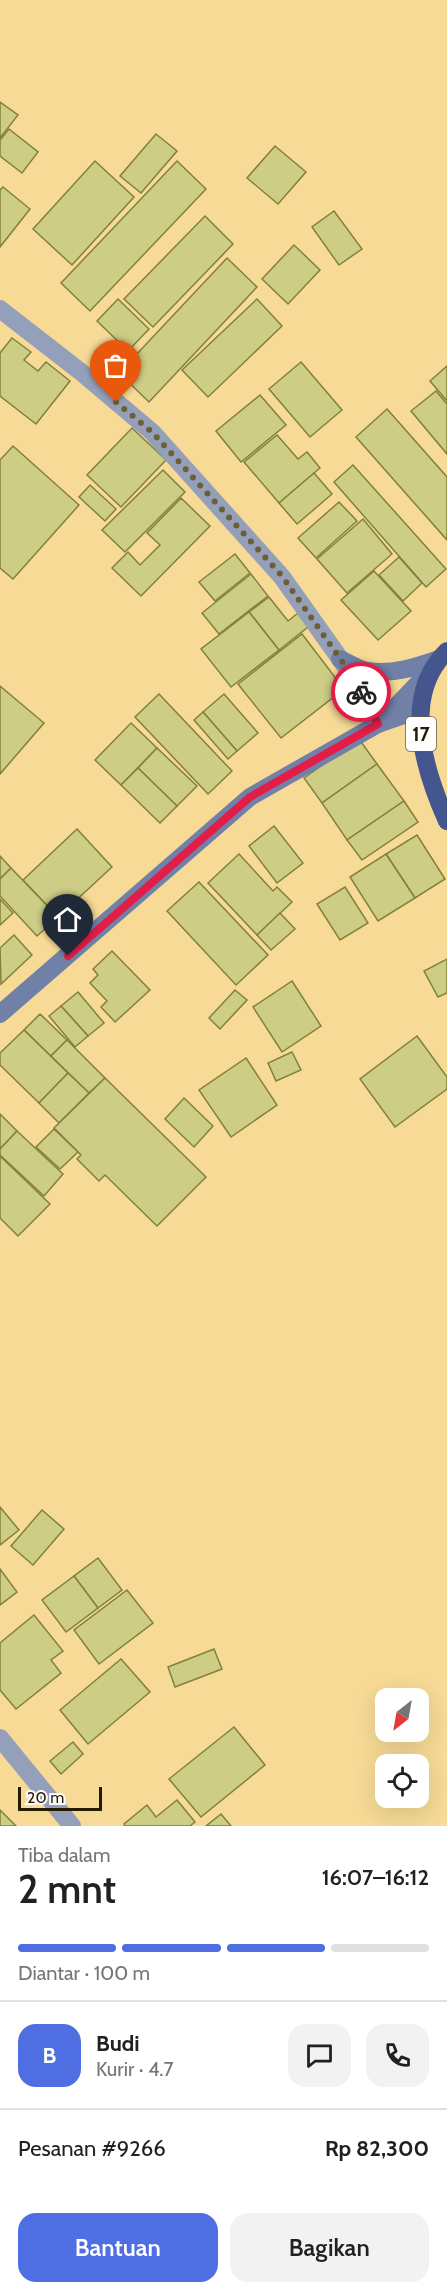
<!DOCTYPE html>
<html lang="id">
<meta charset="utf-8">
<style>
:root{--surface:#fff;--page:#f2f2f2;--text:#202124;--muted:#757577;--line:#e0e0e0;--accent:#4e6ee2}
body{margin:0;font-family:Cabin,sans-serif;background:var(--page);color:var(--text);height:100vh;display:flex;flex-direction:column;font-size:22px;white-space:nowrap}
*{box-sizing:border-box;margin:0}
p{font-size:20px;color:var(--muted)}
.icon{flex:none;width:33px;height:33px;fill:none;stroke:currentColor;stroke-width:2;stroke-linecap:round;stroke-linejoin:round}
.map{position:relative;height:1826px;overflow:hidden}
.side{display:flex;flex-direction:column;background:var(--surface);flex:1}
.side>*{flex:none}
.needle{width:39px;rotate:211deg}
.fabs{position:absolute;left:375px;top:1688px;display:grid;gap:12px}
.fabs a{display:grid;place-items:center;width:54px;height:54px;border-radius:12px;background:var(--surface);box-shadow:0 6px 24px #0002;font-size:30px}
.scale{position:absolute;left:18px;bottom:15px;width:84px;box-sizing:border-box;padding-left:6px;border:3px solid #251b00;border-top:0;font-size:16px;line-height:21px;white-space:nowrap;color:#251b00;-webkit-text-stroke:4px #fefefe;paint-order:stroke}
.pin{position:absolute;display:grid;place-items:center;width:51px;height:51px;color:#fff;margin:-62px -26px;border-radius:50% 50% 50% 0;rotate:-45deg;box-shadow:0 0 6px #0007}
.pin .icon{rotate:45deg}
.courier{position:absolute;display:grid;place-items:center;width:60px;height:60px;margin:-30px;border:4px solid #e11d48;border-radius:50%;background:#fff;color:#222;box-shadow:0 2px 8px #0007}
.head em{font-style:normal;font-weight:600}
.head div{display:flex;flex-direction:column-reverse}
.head{display:flex;align-items:center;justify-content:space-between;height:102px;padding:0 18px}
h1{font-size:39px;font-weight:600;line-height:45px}
.bar{display:grid;grid-template-columns:repeat(4,1fr);gap:9px 6px;align-content:center;height:72px;padding:0 18px}
.bar i{height:8px;border-radius:4px;background:var(--line)}
.bar .active{background:var(--accent)}
.bar p{grid-column:span 4}
.line{display:flex;align-items:center;gap:15px;padding:0 18px;border-top:2px solid var(--line)}
.line div{flex:1}
.round{display:grid;place-items:center;flex:none;width:63px;height:63px;border-radius:18px;background:var(--page)}
.primary-button{display:flex;gap:12px;margin-top:auto;padding:12px 18px}
.primary-button a{flex:1;height:69px;border-radius:18px;background:var(--accent);color:#fff;font-size:24px;font-weight:600;line-height:69px;text-align:center}
.primary-button a+a{background:var(--page);color:var(--text)}
.map>svg:first-child{display:block}
.building{fill:#cdcd86;stroke:#82813b;stroke-width:1.5}
.lines{fill:none;stroke-linecap:round;stroke-linejoin:round}
.street{stroke:#949fba;stroke-width:18}
.secondary{stroke:#7180a7;stroke-width:18}
.highway{stroke:#44568d;stroke-width:18}
.done{stroke:#6e5e34;stroke-width:6;stroke-dasharray:0 10.8}
.route{stroke:#e11d48;stroke-width:8}
.labels{text-anchor:middle;dominant-baseline:central;stroke-width:6;stroke-linejoin:round;paint-order:stroke}
.shield{fill:#fefefe;stroke:#665f4c;stroke-width:1.5}
.shield-label{font-size:20px;font-weight:bold;fill:#251b00}
</style>
<div class="map">
<svg width="447" height="1826" viewBox="0 0 447 1826">
<rect width="100%" height="100%" fill="#f6da95"/>
<g class="building">
<path d="M 0,102 L 18,115 L 0,138 Z"/>
<path d="M 9,129 L 38,152 L 22,173 L 0,156 L 0,140 Z"/>
<path d="M 156,134 L 177,151 L 141,193 L 120,176 Z"/>
<path d="M 275,146 L 306,172 L 278,204 L 247,178 Z"/>
<path d="M 95,161 L 134,197 L 72,265 L 33,229 Z"/>
<path d="M 177,161 L 206,189 L 90,311 L 61,283 Z"/>
<path d="M 3,187 L 30,209 L 0,247 L 0,190 Z"/>
<path d="M 334,211 L 362,249 L 339,265 L 312,227 Z"/>
<path d="M 205,216 L 233,244 L 153,327 L 124,299 Z"/>
<path d="M 294,245 L 320,270 L 288,304 L 262,279 Z"/>
<path d="M 227,258 L 257,287 L 149,402 L 119,373 Z"/>
<path d="M 118,299 L 149,329 L 128,351 L 97,321 Z"/>
<path d="M 257,299 L 282,326 L 208,397 L 182,370 Z"/>
<path d="M 12,338 L 31,352 L 24,360 L 38,371 L 46,362 L 70,381 L 36,424 L 0,396 L 0,353 Z"/>
<path d="M 301,362 L 342,410 L 310,437 L 269,389 Z"/>
<path d="M 447,366 L 447,401 L 430,381 Z"/>
<path d="M 436,391 L 447,404 L 447,454 L 411,411 Z"/>
<path d="M 260,395 L 286,425 L 241,462 L 216,431 Z"/>
<path d="M 387,409 L 447,477 L 447,540 L 356,437 Z"/>
<path d="M 132,428 L 166,460 L 121,507 L 87,475 Z"/>
<path d="M 277,435 L 298,459 L 307,452 L 320,468 L 279,503 L 244,462 Z"/>
<path d="M 13,446 L 79,505 L 13,579 L 0,568 L 0,460 Z"/>
<path d="M 353,465 L 446,569 L 426,587 L 334,482 Z"/>
<path d="M 163,470 L 185,492 L 125,552 L 102,530 Z"/>
<path d="M 314,473 L 332,494 L 297,524 L 279,503 Z"/>
<path d="M 90,485 L 116,509 L 105,521 L 79,497 Z"/>
<path d="M 181,498 L 210,526 L 141,596 L 112,568 L 128,552 L 140,565 L 160,545 L 147,533 Z"/>
<path d="M 339,502 L 357,521 L 316,558 L 298,538 Z"/>
<path d="M 363,519 L 392,554 L 347,593 L 317,559 Z"/>
<path d="M 235,554 L 250,573 L 215,601 L 199,582 Z"/>
<path d="M 399,557 L 422,583 L 403,601 L 379,575 Z"/>
<path d="M 374,571 L 411,611 L 378,640 L 341,600 Z"/>
<path d="M 251,574 L 268,596 L 219,634 L 202,613 Z"/>
<path d="M 269,597 L 288,621 L 298,613 L 308,627 L 279,650 L 249,612 Z"/>
<path d="M 249,612 L 279,650 L 231,687 L 201,649 Z"/>
<path d="M 302,634 L 344,689 L 281,738 L 238,684 Z"/>
<path d="M 0,686 L 44,723 L 0,774 Z"/>
<path d="M 159,694 L 232,771 L 208,794 L 135,717 Z"/>
<path d="M 224,694 L 258,733 L 237,751 L 203,712 Z"/>
<path d="M 203,712 L 237,751 L 228,759 L 194,720 Z"/>
<path d="M 131,723 L 157,748 L 121,785 L 95,760 Z"/>
<path d="M 359,739 L 377,764 L 322,803 L 304,778 Z"/>
<path d="M 157,748 L 197,786 L 177,806 L 138,768 Z"/>
<path d="M 377,764 L 404,801 L 347,840 L 322,803 Z"/>
<path d="M 138,768 L 177,806 L 160,823 L 121,785 Z"/>
<path d="M 404,801 L 418,822 L 362,860 L 347,840 Z"/>
<path d="M 274,826 L 303,863 L 277,883 L 249,846 Z"/>
<path d="M 77,829 L 112,867 L 58,917 L 23,880 Z"/>
<path d="M 417,835 L 445,879 L 415,898 L 386,854 Z"/>
<path d="M 239,854 L 273,891 L 277,887 L 292,902 L 257,935 L 208,883 Z"/>
<path d="M 386,854 L 415,898 L 378,921 L 350,877 Z"/>
<path d="M 0,856 L 11,868 L 0,879 Z"/>
<path d="M 11,868 L 58,917 L 37,936 L 0,896 L 0,879 Z"/>
<path d="M 199,882 L 268,955 L 236,985 L 167,911 Z"/>
<path d="M 345,887 L 368,923 L 340,940 L 317,904 Z"/>
<path d="M 0,899 L 13,913 L 0,925 Z"/>
<path d="M 280,913 L 295,929 L 271,950 L 257,935 Z"/>
<path d="M 14,935 L 32,955 L 1,984 L 0,948 Z"/>
<path d="M 112,951 L 150,990 L 115,1022 L 101,1007 L 107,1001 L 90,983 L 98,975 L 93,969 Z"/>
<path d="M 447,959 L 447,993 L 438,997 L 424,971 Z"/>
<path d="M 292,981 L 321,1026 L 282,1052 L 253,1007 Z"/>
<path d="M 235,990 L 247,1000 L 220,1029 L 209,1018 Z"/>
<path d="M 78,992 L 104,1023 L 88,1036 L 61,1006 Z"/>
<path d="M 61,1006 L 88,1036 L 75,1047 L 49,1016 Z"/>
<path d="M 40,1014 L 67,1040 L 51,1056 L 24,1030 Z"/>
<path d="M 24,1030 L 68,1073 L 39,1103 L 0,1065 L 0,1053 Z"/>
<path d="M 417,1036 L 447,1077 L 447,1089 L 395,1127 L 360,1079 Z"/>
<path d="M 67,1040 L 105,1078 L 89,1093 L 51,1056 Z"/>
<path d="M 292,1052 L 301,1070 L 276,1081 L 268,1063 Z"/>
<path d="M 246,1058 L 277,1105 L 231,1137 L 199,1090 Z"/>
<path d="M 68,1073 L 89,1093 L 59,1123 L 39,1103 Z"/>
<path d="M 105,1078 L 206,1177 L 157,1226 L 105,1175 L 99,1181 L 77,1159 L 81,1155 L 54,1128 Z"/>
<path d="M 184,1098 L 213,1126 L 194,1147 L 165,1119 Z"/>
<path d="M 0,1114 L 17,1131 L 0,1149 Z"/>
<path d="M 54,1129 L 78,1152 L 60,1169 L 36,1147 Z"/>
<path d="M 17,1131 L 63,1174 L 44,1196 L 0,1155 L 0,1149 Z"/>
<path d="M 0,1156 L 50,1204 L 18,1236 L 0,1218 Z"/>
<path d="M 0,1507 L 19,1530 L 0,1545 Z"/>
<path d="M 42,1510 L 64,1529 L 33,1565 L 11,1546 Z"/>
<path d="M 98,1558 L 122,1590 L 98,1608 L 74,1576 Z"/>
<path d="M 0,1569 L 17,1592 L 0,1605 Z"/>
<path d="M 74,1576 L 98,1608 L 66,1632 L 42,1600 Z"/>
<path d="M 127,1590 L 153,1623 L 99,1664 L 74,1630 Z"/>
<path d="M 34,1615 L 63,1651 L 51,1660 L 61,1673 L 16,1709 L 0,1690 L 0,1643 Z"/>
<path d="M 214,1649 L 222,1669 L 175,1687 L 168,1667 Z"/>
<path d="M 121,1659 L 150,1692 L 88,1744 L 60,1710 Z"/>
<path d="M 234,1727 L 265,1765 L 201,1817 L 169,1779 Z"/>
<path d="M 73,1742 L 83,1754 L 61,1774 L 50,1761 Z"/>
<path d="M 177,1800 L 195,1822 L 190,1826 L 125,1826 L 124,1824 L 147,1805 L 156,1817 Z"/>
<path d="M 0,1810 L 16,1826 L 0,1826 Z"/>
<path d="M 221,1814 L 231,1826 L 206,1826 Z"/>
</g>
<g class="lines">
<g class="street">
<path d="M 0,309 L 81,372 L 152,432 L 282,577 L 353,677 L 378,724"/>
<path d="M 0,1738 L 72,1826"/>
</g>
<g class="secondary">
<path d="M 340,659 C 349,663 358,669 367,671 C 392,675 416,667 439,659"/>
<path d="M 384,719 L 431,670"/>
<path d="M 0,1014 L 250,797 L 378,724 L 421,709"/>
</g>
<path class="highway" d="M 447,651 C 401,696 424,770 447,821"/>
</g>
<g class="lines">
<path class="done" d="M 116,402 L 152,432 L 282,576 L 353,677 L 361,692"/>
<path class="route" d="M 68,956 L 250,797 L 378,724 L 361,692"/>
</g>
<g class="labels">
<rect class="shield" x="406" y="717" width="30" height="34" rx="4.5"/>
<g class="shield-label">
<text x="421" y="734">17</text>
</g>
</g>
</svg>
<div class="fabs">
<a><svg class="needle" viewBox="-14 -14 28 28"><path d="M0-13l5 13h-10z" fill="#e53935"/><path d="M0 13l5-13h-10z" fill="#757577"/></svg></a>
<a><svg class="icon" aria-label="locate" viewBox="0 0 24 24"><circle cx="12" cy="12" r="6"/><path d="M12 2v4M12 18v4M2 12h4M18 12h4"/></svg></a>
</div>
<div class="scale">20 m</div>
<div class="pin" style="left:116px;top:402px;background:#ea580c"><svg class="icon" aria-label="bag" viewBox="0 0 24 24"><path d="M5 8h14l-1 12H6zM9 8a3 3 0 0 1 6 0"/></svg></div>
<div class="pin" style="left:68px;top:956px;background:#1f2937"><svg class="icon" aria-label="home" viewBox="0 0 24 24"><path d="M3 11l9-7 9 7M6 9v11h12V9"/></svg></div>
<div class="courier" style="left:361px;top:692px"><svg class="icon" aria-label="bike" viewBox="0 0 24 24"><circle cx="6" cy="16" r="4"/><circle cx="18" cy="16" r="4"/><path d="M6 16l4-8h5l3 8M10 8l3 8H6M13 5h3"/></svg></div>
</div>
<section class="side">
<div class="head"><div><h1>2 mnt</h1><p>Tiba dalam</p></div><em>16:07–16:12</em></div>
<div class="bar"><i class="active"></i><i class="active"></i><i class="active"></i><i></i><p>Diantar · 100 m</p></div>
<div class="line" style="height:108px"><b class="round" style="background:var(--accent);color:#fff">B</b><div><b>Budi</b><p>Kurir · 4.7</p></div><a class="round"><svg class="icon" aria-label="chat" viewBox="0 0 24 24"><path d="M4 5h16v11H9l-5 4z"/></svg></a><a class="round"><svg class="icon" aria-label="phone" viewBox="0 0 24 24"><path d="M5 4h4l2 5-3 2q2 4 5 5l2-3 5 2v4C11 20 4 13 5 4z"/></svg></a></div>
<div class="line" style="height:78px"><div>Pesanan #9266</div><b>Rp 82,300</b></div>
<div class="primary-button"><a>Bantuan</a><a>Bagikan</a></div>
</section>
